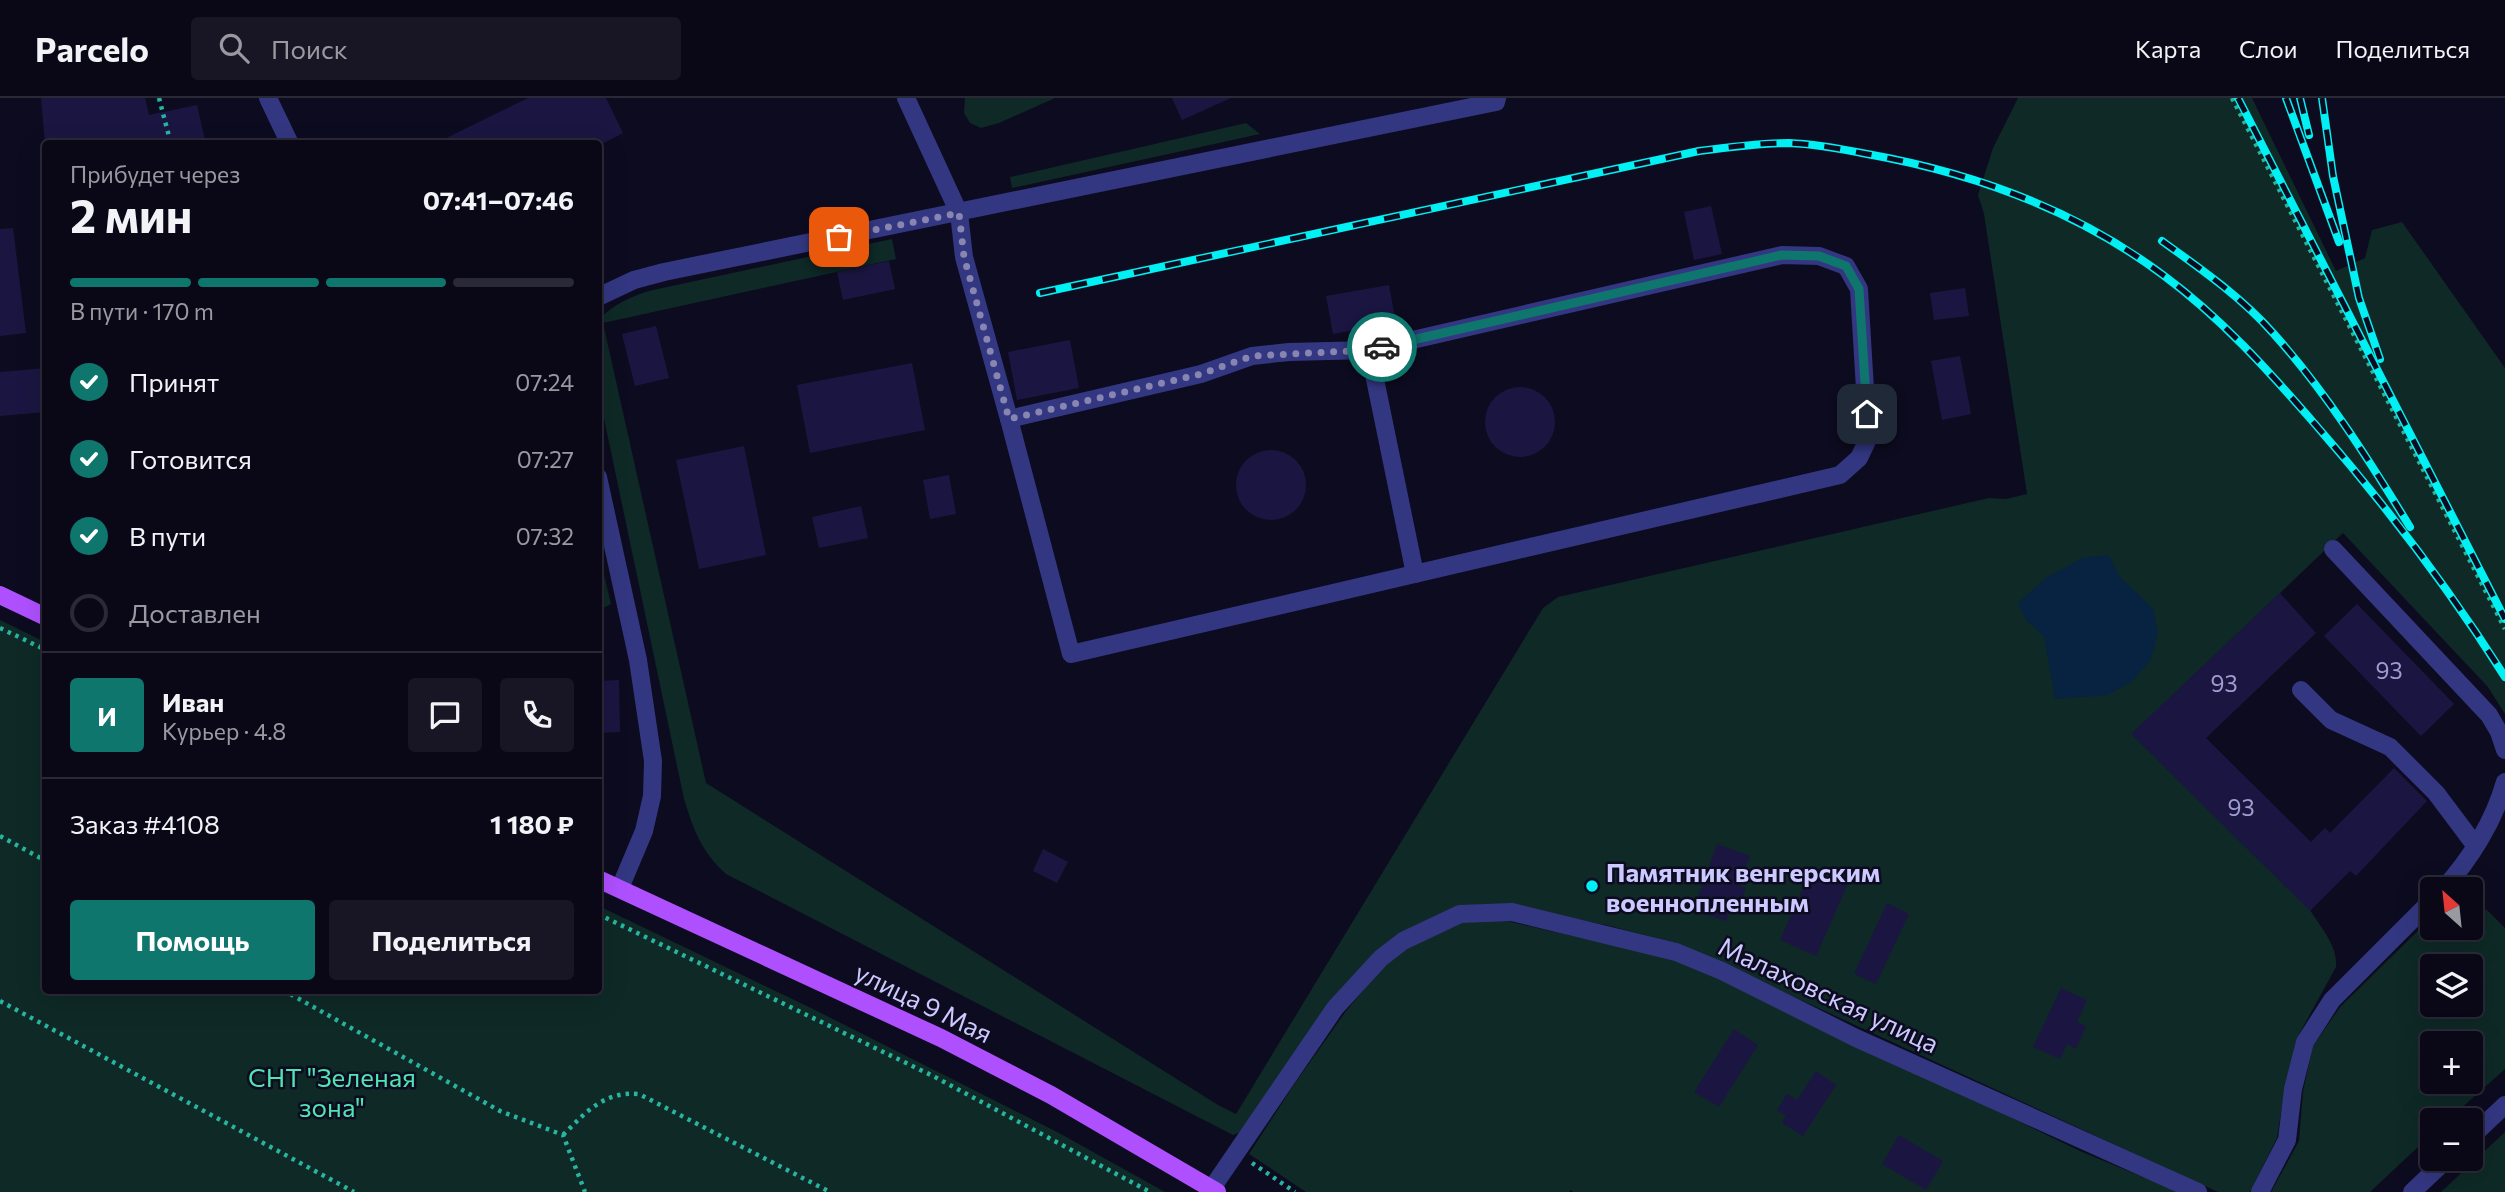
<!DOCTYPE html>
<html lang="ru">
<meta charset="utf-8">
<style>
:root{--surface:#0a0817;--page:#181624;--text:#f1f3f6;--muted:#999aa1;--line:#2a2936;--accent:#0f766e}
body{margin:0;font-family:Commissioner,sans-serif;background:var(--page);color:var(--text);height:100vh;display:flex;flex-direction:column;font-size:26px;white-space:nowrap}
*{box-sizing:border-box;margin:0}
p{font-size:23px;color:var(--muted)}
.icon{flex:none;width:38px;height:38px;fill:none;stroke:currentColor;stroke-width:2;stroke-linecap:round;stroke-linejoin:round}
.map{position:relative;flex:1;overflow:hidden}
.panel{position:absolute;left:42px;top:42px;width:560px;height:854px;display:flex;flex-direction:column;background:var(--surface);border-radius:7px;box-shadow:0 7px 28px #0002,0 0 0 2px var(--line)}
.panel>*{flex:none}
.needle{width:46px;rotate:333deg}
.fabs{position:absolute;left:2420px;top:779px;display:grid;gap:14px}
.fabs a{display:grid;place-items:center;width:63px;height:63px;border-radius:7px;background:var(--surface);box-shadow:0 7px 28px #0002,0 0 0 2px var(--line);font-size:35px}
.pin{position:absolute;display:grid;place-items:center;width:60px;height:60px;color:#fff;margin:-30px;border-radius:14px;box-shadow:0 4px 10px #0006}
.courier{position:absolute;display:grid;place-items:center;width:70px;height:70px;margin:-35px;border:5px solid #0f766e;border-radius:50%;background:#fff;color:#222;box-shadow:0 2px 9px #0007}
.summary em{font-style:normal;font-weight:700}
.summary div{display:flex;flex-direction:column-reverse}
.summary{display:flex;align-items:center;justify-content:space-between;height:119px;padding:0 28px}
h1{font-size:46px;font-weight:700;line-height:52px}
.bar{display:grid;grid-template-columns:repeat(4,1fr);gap:10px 7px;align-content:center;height:84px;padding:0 28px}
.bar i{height:9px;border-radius:5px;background:var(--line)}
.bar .active{background:var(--accent)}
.bar p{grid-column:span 4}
.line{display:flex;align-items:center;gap:18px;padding:0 28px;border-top:2px solid var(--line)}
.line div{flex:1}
.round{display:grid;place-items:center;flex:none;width:74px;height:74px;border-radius:7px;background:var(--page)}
ol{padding:0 28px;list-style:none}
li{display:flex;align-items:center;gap:21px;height:77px}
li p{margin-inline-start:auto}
li .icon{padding:7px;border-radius:50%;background:var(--accent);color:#fff;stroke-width:4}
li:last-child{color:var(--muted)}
li i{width:38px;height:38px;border:4px solid var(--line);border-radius:50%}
.cta{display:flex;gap:14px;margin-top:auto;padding:14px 28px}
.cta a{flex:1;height:80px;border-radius:7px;background:var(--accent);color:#fff;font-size:28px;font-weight:700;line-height:80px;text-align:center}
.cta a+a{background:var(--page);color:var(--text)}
header{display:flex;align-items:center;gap:42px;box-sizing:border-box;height:98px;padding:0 35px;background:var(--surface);border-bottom:2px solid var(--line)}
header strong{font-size:33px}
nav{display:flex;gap:38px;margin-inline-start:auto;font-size:24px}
.search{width:490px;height:63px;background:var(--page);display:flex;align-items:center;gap:18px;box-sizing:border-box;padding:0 24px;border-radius:7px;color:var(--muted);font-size:26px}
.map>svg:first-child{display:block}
.green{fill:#0e2926;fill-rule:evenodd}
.water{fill:#082241}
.building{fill:#1b1641}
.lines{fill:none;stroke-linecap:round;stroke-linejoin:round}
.path{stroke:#27b5a1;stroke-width:4.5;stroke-dasharray:3.5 5;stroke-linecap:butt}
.minor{stroke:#333781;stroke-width:18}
.major{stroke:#af50ff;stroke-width:18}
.rail-casing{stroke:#00f0f4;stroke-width:8}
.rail{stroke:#0d0b1f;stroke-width:5;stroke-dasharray:16;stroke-linecap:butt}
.done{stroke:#8886b1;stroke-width:7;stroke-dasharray:0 12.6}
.route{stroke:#0f766e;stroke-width:9}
.poi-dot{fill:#00f0f4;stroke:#0d0b1f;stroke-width:2.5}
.labels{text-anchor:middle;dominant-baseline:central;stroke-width:5;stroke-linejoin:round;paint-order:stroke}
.number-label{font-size:23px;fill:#9f9cd0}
.poi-label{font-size:26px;font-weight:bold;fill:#cbc9ff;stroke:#0d0b1f;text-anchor:start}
.street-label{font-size:26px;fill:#cbc9ff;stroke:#0d0b1f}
.park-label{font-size:26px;fill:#50e4b3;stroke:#0d0b1f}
</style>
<header>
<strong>Parcelo</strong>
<div class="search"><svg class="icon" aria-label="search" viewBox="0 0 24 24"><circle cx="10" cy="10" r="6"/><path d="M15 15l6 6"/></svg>Поиск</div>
<nav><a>Карта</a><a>Слои</a><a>Поделиться</a></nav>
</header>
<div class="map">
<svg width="2505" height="1094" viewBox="0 0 2505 1094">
<rect width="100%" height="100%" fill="#0d0b1f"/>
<g class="green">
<path d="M 965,0 L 1055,0 L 999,25 L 981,30 L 970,25 L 964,15 Z"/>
<path d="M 2018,0 L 2252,0 L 2336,173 L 2365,160 L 2372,132 L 2402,124 L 2505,270 L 2505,616 L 2488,589 L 2343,435 L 2132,636 L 2310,812 C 2321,830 2338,848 2336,869 L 2297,940 L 2285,989 L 2277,1040 L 2250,1094 L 2218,1094 L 1679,846 L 1610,828 L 1515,808 L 1487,806 L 1458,810 L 1399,838 L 1241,1034 L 1233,1037 L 726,776 C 701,753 694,733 684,701 L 599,297 L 598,222 C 614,206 631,198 653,192 L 892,141 L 896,161 L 603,225 L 706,685 L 1218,1007 L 1236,1016 L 1543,510 L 1558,499 L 1989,400 L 2006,401 L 2027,396 L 1984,116 L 1978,97 L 1993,50 Z"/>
<path d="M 1246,25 L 1260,36 L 1012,90 L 1010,79 Z"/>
<path d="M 598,452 L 611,506 L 599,512 L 598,512 Z"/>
<path d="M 0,522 L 45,544 L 46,892 L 598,892 L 599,808 L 813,911 L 1059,1035 L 1165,1094 L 0,1094 Z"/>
<path d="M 2471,809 L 2487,812 L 2505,830 L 2505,971 L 2448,1022 L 2432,1022 L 2432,1036 L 2370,1094 L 2271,1094 L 2299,1043 L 2303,993 L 2313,948 L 2340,909 L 2432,819 L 2432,830 L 2471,830 ZM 2432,868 L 2471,868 L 2471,906 L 2432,906 ZM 2432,945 L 2471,945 L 2471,984 L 2432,984 Z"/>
<path d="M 1488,821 L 1511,824 L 1670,860 L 1719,878 L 2080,1053 L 2179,1094 L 1573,1094 L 1571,1092 L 1569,1094 L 1306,1094 L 1249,1056 L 1293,988 L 1346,913 L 1386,865 L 1408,849 L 1462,822 Z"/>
<path d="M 2505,1034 L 2505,1094 L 2441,1094 Z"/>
</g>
<path class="water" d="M 2109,457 L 2119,478 L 2153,511 L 2158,535 L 2150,563 L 2130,585 L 2107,597 L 2055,601 L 2044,538 L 2026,522 L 2018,505 L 2046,480 L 2083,460 Z"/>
<g class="building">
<path d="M 41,0 L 145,0 L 149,17 L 197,7 L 206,46 L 45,46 Z"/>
<path d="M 528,0 L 606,0 L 623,35 L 602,46 L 434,46 Z"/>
<path d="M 1172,0 L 1231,0 L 1182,22 Z"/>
<path d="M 1711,108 L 1722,156 L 1694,162 L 1684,114 Z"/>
<path d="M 13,130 L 26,235 L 0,238 L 0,131 Z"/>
<path d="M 889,163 L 895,191 L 843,202 L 837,174 Z"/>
<path d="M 1389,187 L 1396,225 L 1333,236 L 1326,198 Z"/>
<path d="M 1965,190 L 1969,218 L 1934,222 L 1930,195 Z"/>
<path d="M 656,228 L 669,280 L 635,288 L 622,236 Z"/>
<path d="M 1070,242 L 1079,290 L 1017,302 L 1008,254 Z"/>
<path d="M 1960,258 L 1971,316 L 1942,322 L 1931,263 Z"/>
<path d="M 912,265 L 925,332 L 810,355 L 797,287 Z"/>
<path d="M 46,270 L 46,314 L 0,318 L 0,274 Z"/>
<circle cx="1520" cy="324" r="35"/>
<path d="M 744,348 L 766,457 L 699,471 L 676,362 Z"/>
<circle cx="1271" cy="387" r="35"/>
<path d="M 949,377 L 956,416 L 930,421 L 923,382 Z"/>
<path d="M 861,408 L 868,440 L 819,450 L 812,419 Z"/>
<path d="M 2280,495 L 2316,535 L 2206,640 L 2311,744 L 2325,730 L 2330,735 L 2394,670 L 2427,703 L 2356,778 L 2350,773 L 2310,813 L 2131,636 Z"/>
<path d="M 2357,506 L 2454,606 L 2421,638 L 2324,538 Z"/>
<path d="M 619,582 L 620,634 L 598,635 L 598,583 Z"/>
<path d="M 1717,746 L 1750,758 L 1739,787 L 1746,790 L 1739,809 L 1732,807 L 1726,823 L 1693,812 Z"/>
<path d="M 1043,751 L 1068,764 L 1057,785 L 1033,773 Z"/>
<path d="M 1811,772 L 1847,788 L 1816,858 L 1780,842 Z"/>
<path d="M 1887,805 L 1909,816 L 1876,886 L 1854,876 Z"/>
<path d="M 2061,890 L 2087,902 L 2077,924 L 2086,928 L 2076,951 L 2067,946 L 2060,961 L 2033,949 Z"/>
<path d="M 1734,931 L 1758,947 L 1719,1009 L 1694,994 Z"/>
<path d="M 1816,973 L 1836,987 L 1803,1038 L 1782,1025 L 1786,1018 L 1777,1012 L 1787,996 L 1797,1002 Z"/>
<path d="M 1899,1037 L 1943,1063 L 1926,1092 L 1882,1066 Z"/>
</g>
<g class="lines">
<g class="path">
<path d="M 159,0 L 171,46"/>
<path d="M 2232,0 L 2505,531"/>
<path d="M 0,530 L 46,552"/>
<path d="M 0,738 L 46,763"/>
<path d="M 598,816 L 933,978 L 1150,1094"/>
<path d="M 283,892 L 500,1013 L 563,1037 L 585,1094"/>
<path d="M 0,903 L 354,1094"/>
<path d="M 563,1037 C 586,1014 604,993 639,996 L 830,1094"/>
<path d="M 1252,1065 L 1295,1094"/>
</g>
<g class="minor">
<path d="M 268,0 L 290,46"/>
<path d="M 906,0 L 959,115 L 964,159 L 1009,321"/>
<path d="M 1782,157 L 1819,158 L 1846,168 L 1859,191 L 1868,341 L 1859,360 L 1840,377 L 1071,556 L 1009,321 L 1201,276 L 1252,258 L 1289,254 L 1369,252 Z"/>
<path d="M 598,199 L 634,182 L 664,174 L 1496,4 L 1497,0"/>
<path d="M 1369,252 L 1415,476"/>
<path d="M 598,379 L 638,562 L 653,663 L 652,698 L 644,733 L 620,790"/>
<path d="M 2333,451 L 2489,617 L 2499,634 L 2505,652"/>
<path d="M 2301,592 L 2331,622 L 2390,649 L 2436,695 L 2475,747"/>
<path d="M 2443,791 C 2470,762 2494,723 2505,684"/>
<path d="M 2471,1039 L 2505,1007"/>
<path d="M 1212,1090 L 1335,910 L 1381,860 L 1403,843 L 1460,816 L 1512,814 L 1676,854 L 1722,873 L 1856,940 L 2198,1094"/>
<path d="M 2260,1094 L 2287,1042 L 2293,991 L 2305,944 L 2332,902 L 2432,802"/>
<path d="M 2412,1094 L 2448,1060"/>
</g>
<g class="major">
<path d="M 0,497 L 46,519"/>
<path d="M 598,781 L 941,940 L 1051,997 L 1217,1094"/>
</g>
<g class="rail-casing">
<g id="rail">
<path d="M 2238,0 L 2505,521"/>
<path d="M 2286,0 L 2339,144"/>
<path d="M 2300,0 L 2309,37"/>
<path d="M 2322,0 L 2333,78 L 2359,200 L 2380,261"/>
<path d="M 2162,143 C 2201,171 2241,199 2273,235 C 2326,294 2369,362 2410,429"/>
<path d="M 1040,195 L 1699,53 C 1729,49 1759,45 1789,45 C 1815,46 1842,51 1867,56 C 1974,75 2076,112 2163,177 C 2220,219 2268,272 2314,325 C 2384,405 2448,489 2505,579"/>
</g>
</g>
<use href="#rail" class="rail"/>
</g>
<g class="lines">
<path class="done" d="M 839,139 L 959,115 L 964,159 L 1009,321 L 1201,276 L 1252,258 L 1369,252 L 1382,249"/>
<path class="route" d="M 1382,249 L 1782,157 L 1819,158 L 1846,168 L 1859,191 L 1867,316"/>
</g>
<circle class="poi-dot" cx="1592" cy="788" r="7"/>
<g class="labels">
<g class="number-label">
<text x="2389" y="572">93</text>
<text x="2224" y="585">93</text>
<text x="2241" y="709">93</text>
</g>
<g class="poi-label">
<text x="1606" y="773">Памятник венгерским<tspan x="1606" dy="30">военнопленным</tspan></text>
</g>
<g class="street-label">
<text transform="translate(1829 896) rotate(25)">Малаховская улица</text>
<text transform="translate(924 904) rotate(26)">улица 9 Мая</text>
</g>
<g class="park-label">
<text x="332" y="978">СНТ "Зеленая<tspan x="332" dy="30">зона"</tspan></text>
</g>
</g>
</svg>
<div class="fabs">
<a><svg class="needle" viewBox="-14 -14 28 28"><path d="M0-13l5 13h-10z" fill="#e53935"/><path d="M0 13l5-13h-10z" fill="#999aa1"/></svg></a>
<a><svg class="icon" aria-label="layers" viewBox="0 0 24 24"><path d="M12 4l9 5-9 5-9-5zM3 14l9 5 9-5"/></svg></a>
<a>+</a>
<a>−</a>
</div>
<div class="pin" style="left:839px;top:139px;background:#ea580c"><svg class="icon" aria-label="bag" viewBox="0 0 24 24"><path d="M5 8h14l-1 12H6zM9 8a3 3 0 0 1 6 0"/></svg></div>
<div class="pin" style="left:1867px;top:316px;background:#1f2937"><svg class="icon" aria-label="home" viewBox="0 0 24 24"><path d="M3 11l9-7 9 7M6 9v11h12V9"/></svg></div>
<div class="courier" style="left:1382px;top:249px"><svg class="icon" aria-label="car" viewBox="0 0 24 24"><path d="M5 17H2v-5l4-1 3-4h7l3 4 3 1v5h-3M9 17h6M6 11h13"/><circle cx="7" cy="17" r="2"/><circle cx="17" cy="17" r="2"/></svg></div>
<section class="panel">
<div class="summary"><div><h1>2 мин</h1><p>Прибудет через</p></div><em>07:41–07:46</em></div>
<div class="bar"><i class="active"></i><i class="active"></i><i class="active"></i><i></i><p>В пути · 170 m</p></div>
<ol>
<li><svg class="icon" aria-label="check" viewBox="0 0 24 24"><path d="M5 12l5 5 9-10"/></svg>Принят<p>07:24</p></li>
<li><svg class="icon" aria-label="check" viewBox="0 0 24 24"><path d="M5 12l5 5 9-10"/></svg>Готовится<p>07:27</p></li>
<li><svg class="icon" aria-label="check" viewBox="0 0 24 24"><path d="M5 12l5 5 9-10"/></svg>В пути<p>07:32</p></li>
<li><i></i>Доставлен</li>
</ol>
<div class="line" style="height:126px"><b class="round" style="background:var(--accent);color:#fff">И</b><div><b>Иван</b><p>Курьер · 4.8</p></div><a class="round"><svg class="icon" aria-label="chat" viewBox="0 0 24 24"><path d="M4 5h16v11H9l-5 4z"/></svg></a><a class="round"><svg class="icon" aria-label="phone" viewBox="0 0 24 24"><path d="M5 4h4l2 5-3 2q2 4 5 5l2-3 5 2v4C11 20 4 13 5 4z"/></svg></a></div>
<div class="line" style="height:91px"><div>Заказ #4108</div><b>1 180 ₽</b></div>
<div class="cta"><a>Помощь</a><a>Поделиться</a></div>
</section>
</div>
